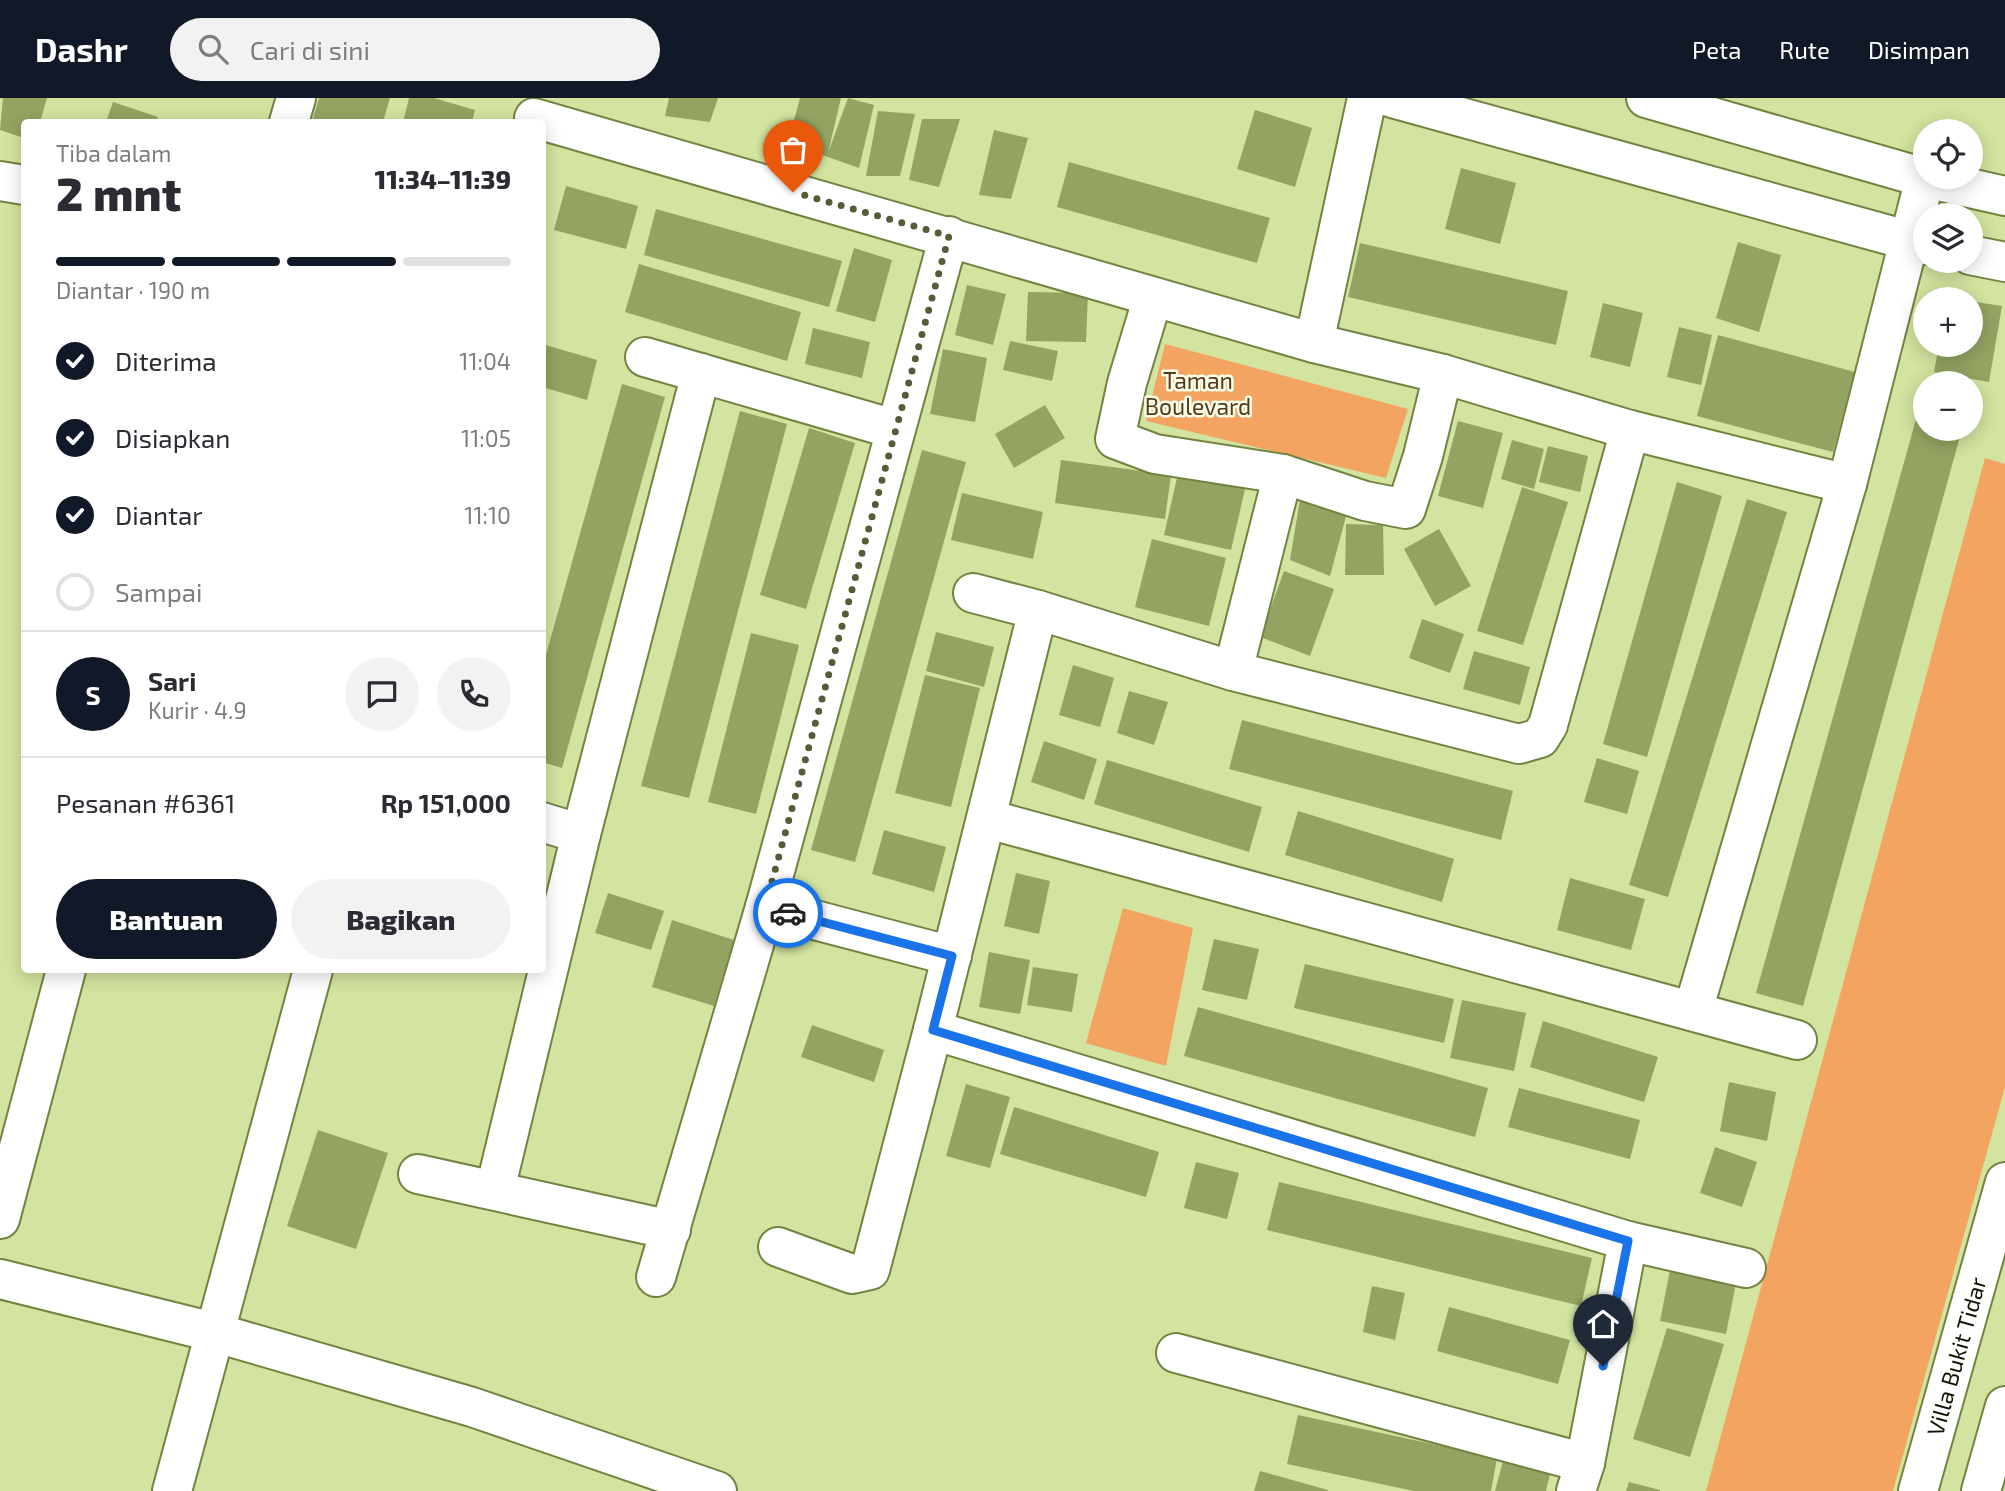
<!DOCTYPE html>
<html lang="id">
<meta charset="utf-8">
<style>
:root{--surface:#fff;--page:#f2f2f3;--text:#2b2b33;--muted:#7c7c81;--line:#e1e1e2;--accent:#111827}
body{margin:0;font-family:"Exo 2",sans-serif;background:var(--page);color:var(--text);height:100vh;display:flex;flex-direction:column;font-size:26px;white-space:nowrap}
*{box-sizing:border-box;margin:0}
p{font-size:23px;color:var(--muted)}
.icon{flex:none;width:38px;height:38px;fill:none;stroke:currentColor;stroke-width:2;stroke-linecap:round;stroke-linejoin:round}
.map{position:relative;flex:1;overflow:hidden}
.side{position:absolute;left:21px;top:21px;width:525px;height:854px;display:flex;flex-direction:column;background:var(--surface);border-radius:7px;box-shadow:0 4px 18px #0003}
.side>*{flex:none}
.controls{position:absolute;left:1913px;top:21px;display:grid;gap:14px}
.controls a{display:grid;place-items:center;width:70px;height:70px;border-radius:50%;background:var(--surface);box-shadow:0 4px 18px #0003;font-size:35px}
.pin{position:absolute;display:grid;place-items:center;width:60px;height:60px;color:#fff;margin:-72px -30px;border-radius:50% 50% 50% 0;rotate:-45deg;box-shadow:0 0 7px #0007}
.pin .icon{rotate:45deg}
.courier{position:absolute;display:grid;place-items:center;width:70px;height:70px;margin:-35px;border:5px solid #1a73e8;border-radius:50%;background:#fff;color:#222;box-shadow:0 2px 9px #0007}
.summary em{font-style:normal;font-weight:800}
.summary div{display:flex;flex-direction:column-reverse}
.summary{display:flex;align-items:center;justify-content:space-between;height:119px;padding:0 35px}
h1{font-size:46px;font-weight:800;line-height:52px}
.bar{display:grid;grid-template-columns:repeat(4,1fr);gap:10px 7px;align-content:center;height:84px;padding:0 35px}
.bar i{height:9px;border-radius:5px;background:var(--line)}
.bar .active{background:var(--accent)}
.bar p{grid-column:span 4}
.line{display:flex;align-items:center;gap:18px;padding:0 35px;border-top:2px solid var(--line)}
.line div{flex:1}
.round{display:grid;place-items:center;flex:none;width:74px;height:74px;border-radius:37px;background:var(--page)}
ol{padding:0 35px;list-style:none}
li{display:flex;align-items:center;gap:21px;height:77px}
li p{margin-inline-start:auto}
li .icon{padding:7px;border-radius:50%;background:var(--accent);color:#fff;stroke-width:4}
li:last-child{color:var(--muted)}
li i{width:38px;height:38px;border:4px solid var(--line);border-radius:50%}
.cta{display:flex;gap:14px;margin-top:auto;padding:14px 35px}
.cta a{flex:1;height:80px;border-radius:42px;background:var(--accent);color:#fff;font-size:28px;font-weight:800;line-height:80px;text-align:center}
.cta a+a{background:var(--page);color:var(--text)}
header{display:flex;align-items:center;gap:42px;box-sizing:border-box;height:98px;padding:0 35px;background:var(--accent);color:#fff}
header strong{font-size:33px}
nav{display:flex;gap:38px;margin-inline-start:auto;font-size:24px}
.search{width:490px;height:63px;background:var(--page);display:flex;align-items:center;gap:18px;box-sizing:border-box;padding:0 24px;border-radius:38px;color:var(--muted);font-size:26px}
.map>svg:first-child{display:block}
.green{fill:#f2a460}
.building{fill:#93a462}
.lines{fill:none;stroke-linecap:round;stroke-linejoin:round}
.minor-casing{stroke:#738341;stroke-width:42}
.minor{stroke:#fff;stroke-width:38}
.done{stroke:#545d38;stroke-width:7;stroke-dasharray:0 12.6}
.route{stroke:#1a73e8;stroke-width:9}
.labels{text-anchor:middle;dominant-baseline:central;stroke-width:5;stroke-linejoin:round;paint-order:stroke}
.park-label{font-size:23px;fill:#593719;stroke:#f9ffea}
.street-label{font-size:23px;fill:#101500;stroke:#f9ffea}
</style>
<header>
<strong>Dashr</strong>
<div class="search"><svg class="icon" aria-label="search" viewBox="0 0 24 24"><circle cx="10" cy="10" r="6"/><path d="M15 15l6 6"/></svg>Cari di sini</div>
<nav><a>Peta</a><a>Rute</a><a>Disimpan</a></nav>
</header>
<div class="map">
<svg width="2005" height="1393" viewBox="0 0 2005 1393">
<rect width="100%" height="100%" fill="#d2e49f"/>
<g class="green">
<path d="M 1165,246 L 1408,311 L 1386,380 L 1146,323 Z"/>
<path d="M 1985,360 L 2005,366 L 2005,989 L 1893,1393 L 1706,1393 Z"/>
<path d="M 1123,810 L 1193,830 L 1166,968 L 1086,945 Z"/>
</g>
<g class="building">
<path d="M 3,0 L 47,0 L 40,24 L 24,24 L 24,40 L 0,32 Z"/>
<path d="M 319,0 L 390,0 L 383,24 L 312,24 Z"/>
<path d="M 409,0 L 434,0 L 475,12 L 472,24 L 403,24 Z"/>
<path d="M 669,0 L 718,0 L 710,24 L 665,18 Z"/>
<path d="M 800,0 L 841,0 L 828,55 L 848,0 L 874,7 L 859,70 L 788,45 Z"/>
<path d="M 113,4 L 158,19 L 156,24 L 106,24 Z"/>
<path d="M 1255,12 L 1312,30 L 1295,89 L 1237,71 Z"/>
<path d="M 878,13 L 915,16 L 900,78 L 866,78 Z"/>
<path d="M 922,21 L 960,21 L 939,89 L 909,82 Z"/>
<path d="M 994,32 L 1028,40 L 1011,101 L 979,97 Z"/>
<path d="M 1069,64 L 1270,120 L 1257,165 L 1057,109 Z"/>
<path d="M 1461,70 L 1516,85 L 1500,146 L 1445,131 Z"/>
<path d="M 566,88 L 638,108 L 626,151 L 554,132 Z"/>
<path d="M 656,111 L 842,163 L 829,209 L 644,157 Z"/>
<path d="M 1738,144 L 1781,157 L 1759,234 L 1716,220 Z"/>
<path d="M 1360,145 L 1568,193 L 1556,247 L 1348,199 Z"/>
<path d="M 854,150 L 892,162 L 875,224 L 836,213 Z"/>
<path d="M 639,166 L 801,214 L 787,263 L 625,214 Z"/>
<path d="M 967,187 L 1006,196 L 993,247 L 955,237 Z"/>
<path d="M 1028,194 L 1088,195 L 1086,244 L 1026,243 Z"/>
<path d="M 1970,203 L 2002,208 L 1989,284 L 1934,274 L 1939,247 L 1970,247 Z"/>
<path d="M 1603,205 L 1643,215 L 1630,269 L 1590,259 Z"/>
<path d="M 1679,229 L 1712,237 L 1701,287 L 1667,279 Z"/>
<path d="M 813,230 L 870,244 L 862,280 L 805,266 Z"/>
<path d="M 1718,237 L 1855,274 L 1833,354 L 1697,318 Z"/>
<path d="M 1010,243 L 1058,253 L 1052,283 L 1003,272 Z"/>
<path d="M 542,246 L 597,262 L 587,302 L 542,289 Z"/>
<path d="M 943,251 L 987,260 L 975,324 L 930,316 Z"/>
<path d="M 622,286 L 665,299 L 562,670 L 542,664 L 542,571 Z"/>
<path d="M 1925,289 L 1925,331 L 1962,331 L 1803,908 L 1756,895 Z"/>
<path d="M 1045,307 L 1065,340 L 1014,370 L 995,336 Z"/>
<path d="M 740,313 L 787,326 L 689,700 L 641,688 Z"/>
<path d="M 1458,323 L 1503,335 L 1483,410 L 1438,398 Z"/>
<path d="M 809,330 L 855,345 L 806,511 L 760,497 Z"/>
<path d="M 1512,342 L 1544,351 L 1534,391 L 1501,381 Z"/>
<path d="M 1548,348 L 1588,358 L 1580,394 L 1539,384 Z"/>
<path d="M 922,352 L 966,364 L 855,764 L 811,752 Z"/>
<path d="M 1061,362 L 1171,377 L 1165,421 L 1055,405 Z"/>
<path d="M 1179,371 L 1246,387 L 1231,452 L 1164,437 Z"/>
<path d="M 1677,384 L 1722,398 L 1647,659 L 1603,646 Z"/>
<path d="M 1522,389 L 1568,404 L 1523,547 L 1477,533 Z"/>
<path d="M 962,395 L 1043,414 L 1033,461 L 951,442 Z"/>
<path d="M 1300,401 L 1348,411 L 1330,478 L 1290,462 Z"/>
<path d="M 1747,401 L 1787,414 L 1668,799 L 1629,787 Z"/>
<path d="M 1346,426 L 1383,427 L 1384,477 L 1345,477 Z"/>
<path d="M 1439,431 L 1471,488 L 1435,508 L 1404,451 Z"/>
<path d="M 1152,441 L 1226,460 L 1209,528 L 1135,509 Z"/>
<path d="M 1284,473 L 1334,491 L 1310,558 L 1260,539 Z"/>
<path d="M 1422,521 L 1464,536 L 1450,575 L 1409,560 Z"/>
<path d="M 936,534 L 994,549 L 984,589 L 926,573 Z"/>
<path d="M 751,535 L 799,547 L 756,716 L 708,704 Z"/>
<path d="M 1474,553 L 1530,569 L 1520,607 L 1463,591 Z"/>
<path d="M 1073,567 L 1114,580 L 1100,629 L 1059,617 Z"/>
<path d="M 925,577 L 980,590 L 951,709 L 895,695 Z"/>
<path d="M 1129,593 L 1168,604 L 1154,647 L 1117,635 Z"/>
<path d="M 1242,622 L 1513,693 L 1501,742 L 1229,671 Z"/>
<path d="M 1044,643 L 1097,661 L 1084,702 L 1031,684 Z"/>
<path d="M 1597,660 L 1639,673 L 1627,716 L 1584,704 Z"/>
<path d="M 1107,662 L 1262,709 L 1249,754 L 1094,706 Z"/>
<path d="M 1298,713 L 1454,761 L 1442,804 L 1285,757 Z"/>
<path d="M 884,732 L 946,749 L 934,794 L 872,776 Z"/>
<path d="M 1016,775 L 1050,783 L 1039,836 L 1004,828 Z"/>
<path d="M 1570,780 L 1645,801 L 1631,852 L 1557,832 Z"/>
<path d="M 608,795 L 664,813 L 651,852 L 595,835 Z"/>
<path d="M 672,822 L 734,842 L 714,908 L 652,889 Z"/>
<path d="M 1214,841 L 1259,851 L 1247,902 L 1202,892 Z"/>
<path d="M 989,854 L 1030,862 L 1020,916 L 979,909 Z"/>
<path d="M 1305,866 L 1454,901 L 1444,945 L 1294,910 Z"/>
<path d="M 1033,869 L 1078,876 L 1072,914 L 1027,907 Z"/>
<path d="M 1462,902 L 1526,915 L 1514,973 L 1450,960 Z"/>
<path d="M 1198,909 L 1488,990 L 1475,1039 L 1184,958 Z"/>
<path d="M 1543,923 L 1658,959 L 1644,1004 L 1530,969 Z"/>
<path d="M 812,927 L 884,952 L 874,984 L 801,959 Z"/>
<path d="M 1729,984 L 1776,994 L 1767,1043 L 1720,1033 Z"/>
<path d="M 966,986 L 1010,999 L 990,1070 L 946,1058 Z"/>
<path d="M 1519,990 L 1640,1022 L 1630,1061 L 1508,1029 Z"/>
<path d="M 1014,1009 L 1159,1054 L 1146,1099 L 1000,1056 Z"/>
<path d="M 318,1032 L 388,1055 L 356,1151 L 287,1128 Z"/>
<path d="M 1715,1049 L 1757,1064 L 1742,1109 L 1700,1095 Z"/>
<path d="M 1196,1064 L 1239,1075 L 1227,1121 L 1184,1110 Z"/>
<path d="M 1279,1084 L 1592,1160 L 1581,1208 L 1267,1132 Z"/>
<path d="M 1670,1172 L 1736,1185 L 1726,1236 L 1660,1223 Z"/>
<path d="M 1372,1188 L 1405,1195 L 1395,1242 L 1363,1234 Z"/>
<path d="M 1449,1209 L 1570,1242 L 1558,1286 L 1437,1253 Z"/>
<path d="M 1667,1230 L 1724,1246 L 1690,1359 L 1633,1341 Z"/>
<path d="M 1298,1317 L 1497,1360 L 1491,1393 L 1414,1393 L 1287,1366 Z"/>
<path d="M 1503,1363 L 1550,1376 L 1546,1393 L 1495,1393 Z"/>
<path d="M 1260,1373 L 1328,1392 L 1328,1393 L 1254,1393 Z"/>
<path d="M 1629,1384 L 1660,1392 L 1660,1393 L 1626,1393 Z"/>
</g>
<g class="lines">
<g class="minor-casing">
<g id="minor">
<path d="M 1392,0 L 1925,147"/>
<path d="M 1646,0 L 1925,80 L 2005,98"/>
<path d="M 534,20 L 1314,245 L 1443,276 L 1630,332"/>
<path d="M 289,24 L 296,0"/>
<path d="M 0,83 L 24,87"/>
<path d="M 1970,157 L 2005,164"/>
<path d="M 1153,199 L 1127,285 L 1115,341 L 1155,356 L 1283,376 L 1365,403 L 1406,411 L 1423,358 L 1443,276"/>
<path d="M 1314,245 L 1367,0"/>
<path d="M 645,259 L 894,331"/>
<path d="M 1847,386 L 1925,80"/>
<path d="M 973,495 L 1038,512 L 1233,573 L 1519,646 L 1540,640 L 1548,627 L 1630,332 L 1847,386 L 1693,913"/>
<path d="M 1038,512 L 933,932 L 1628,1143 L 1585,1365 L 1576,1393"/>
<path d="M 1233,573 L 1283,376"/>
<path d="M 988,721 L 1797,942"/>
<path d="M 542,724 L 581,736"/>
<path d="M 765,809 L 952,858"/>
<path d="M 418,1076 L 671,1132"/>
<path d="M 495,1092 L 581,736 L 701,275"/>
<path d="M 0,1121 L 66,872"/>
<path d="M 1628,1143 L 1746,1170"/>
<path d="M 778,1149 L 852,1176 L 870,1172 L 933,932"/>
<path d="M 656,1179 L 765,809 L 949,138"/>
<path d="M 0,1181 L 213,1234 L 472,1309 L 717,1393"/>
<path d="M 1176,1255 L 1585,1365"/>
<path d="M 172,1393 L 313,872"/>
<path id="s1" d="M 1918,1393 L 2005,1084"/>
<path d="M 1981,1393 L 2005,1308"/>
</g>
</g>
<use href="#minor" class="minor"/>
</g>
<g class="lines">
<path class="done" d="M 788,815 L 765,809 L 949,138 L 793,94"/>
<path class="route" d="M 788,815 L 952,858 L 933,932 L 1628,1143 L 1603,1268"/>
</g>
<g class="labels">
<g class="park-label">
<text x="1198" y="282">Taman<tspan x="1198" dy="26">Boulevard</tspan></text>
</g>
<g class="street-label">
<text stroke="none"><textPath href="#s1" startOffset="140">Villa Bukit Tidar</textPath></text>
</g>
</g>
</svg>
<div class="controls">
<a><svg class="icon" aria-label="locate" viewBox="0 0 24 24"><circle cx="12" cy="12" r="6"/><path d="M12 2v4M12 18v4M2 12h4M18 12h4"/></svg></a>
<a><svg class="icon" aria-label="layers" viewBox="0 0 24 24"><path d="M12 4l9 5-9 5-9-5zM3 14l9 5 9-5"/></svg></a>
<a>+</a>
<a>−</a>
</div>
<div class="pin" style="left:793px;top:94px;background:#ea580c"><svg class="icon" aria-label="bag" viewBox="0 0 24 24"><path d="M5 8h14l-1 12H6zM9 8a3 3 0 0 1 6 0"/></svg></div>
<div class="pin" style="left:1603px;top:1268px;background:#1f2937"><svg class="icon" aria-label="home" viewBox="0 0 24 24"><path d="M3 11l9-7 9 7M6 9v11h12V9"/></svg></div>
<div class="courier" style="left:788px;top:815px"><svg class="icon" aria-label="car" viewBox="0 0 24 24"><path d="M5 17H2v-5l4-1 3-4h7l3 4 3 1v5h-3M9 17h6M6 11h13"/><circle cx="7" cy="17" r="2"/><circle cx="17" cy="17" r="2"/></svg></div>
<section class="side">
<div class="summary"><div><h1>2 mnt</h1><p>Tiba dalam</p></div><em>11:34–11:39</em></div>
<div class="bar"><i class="active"></i><i class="active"></i><i class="active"></i><i></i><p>Diantar · 190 m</p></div>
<ol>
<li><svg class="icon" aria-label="check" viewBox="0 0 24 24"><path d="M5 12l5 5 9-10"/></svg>Diterima<p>11:04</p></li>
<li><svg class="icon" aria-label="check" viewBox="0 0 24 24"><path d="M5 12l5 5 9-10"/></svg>Disiapkan<p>11:05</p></li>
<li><svg class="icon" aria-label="check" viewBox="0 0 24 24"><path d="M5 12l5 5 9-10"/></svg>Diantar<p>11:10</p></li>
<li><i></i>Sampai</li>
</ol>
<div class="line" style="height:126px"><b class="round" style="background:var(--accent);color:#fff">S</b><div><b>Sari</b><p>Kurir · 4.9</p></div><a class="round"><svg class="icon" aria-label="chat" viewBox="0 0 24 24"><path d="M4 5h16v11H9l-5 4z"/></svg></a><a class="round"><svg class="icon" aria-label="phone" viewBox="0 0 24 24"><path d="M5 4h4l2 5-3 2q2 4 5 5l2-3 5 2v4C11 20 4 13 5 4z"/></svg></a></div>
<div class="line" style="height:91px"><div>Pesanan #6361</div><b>Rp 151,000</b></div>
<div class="cta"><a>Bantuan</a><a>Bagikan</a></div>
</section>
</div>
